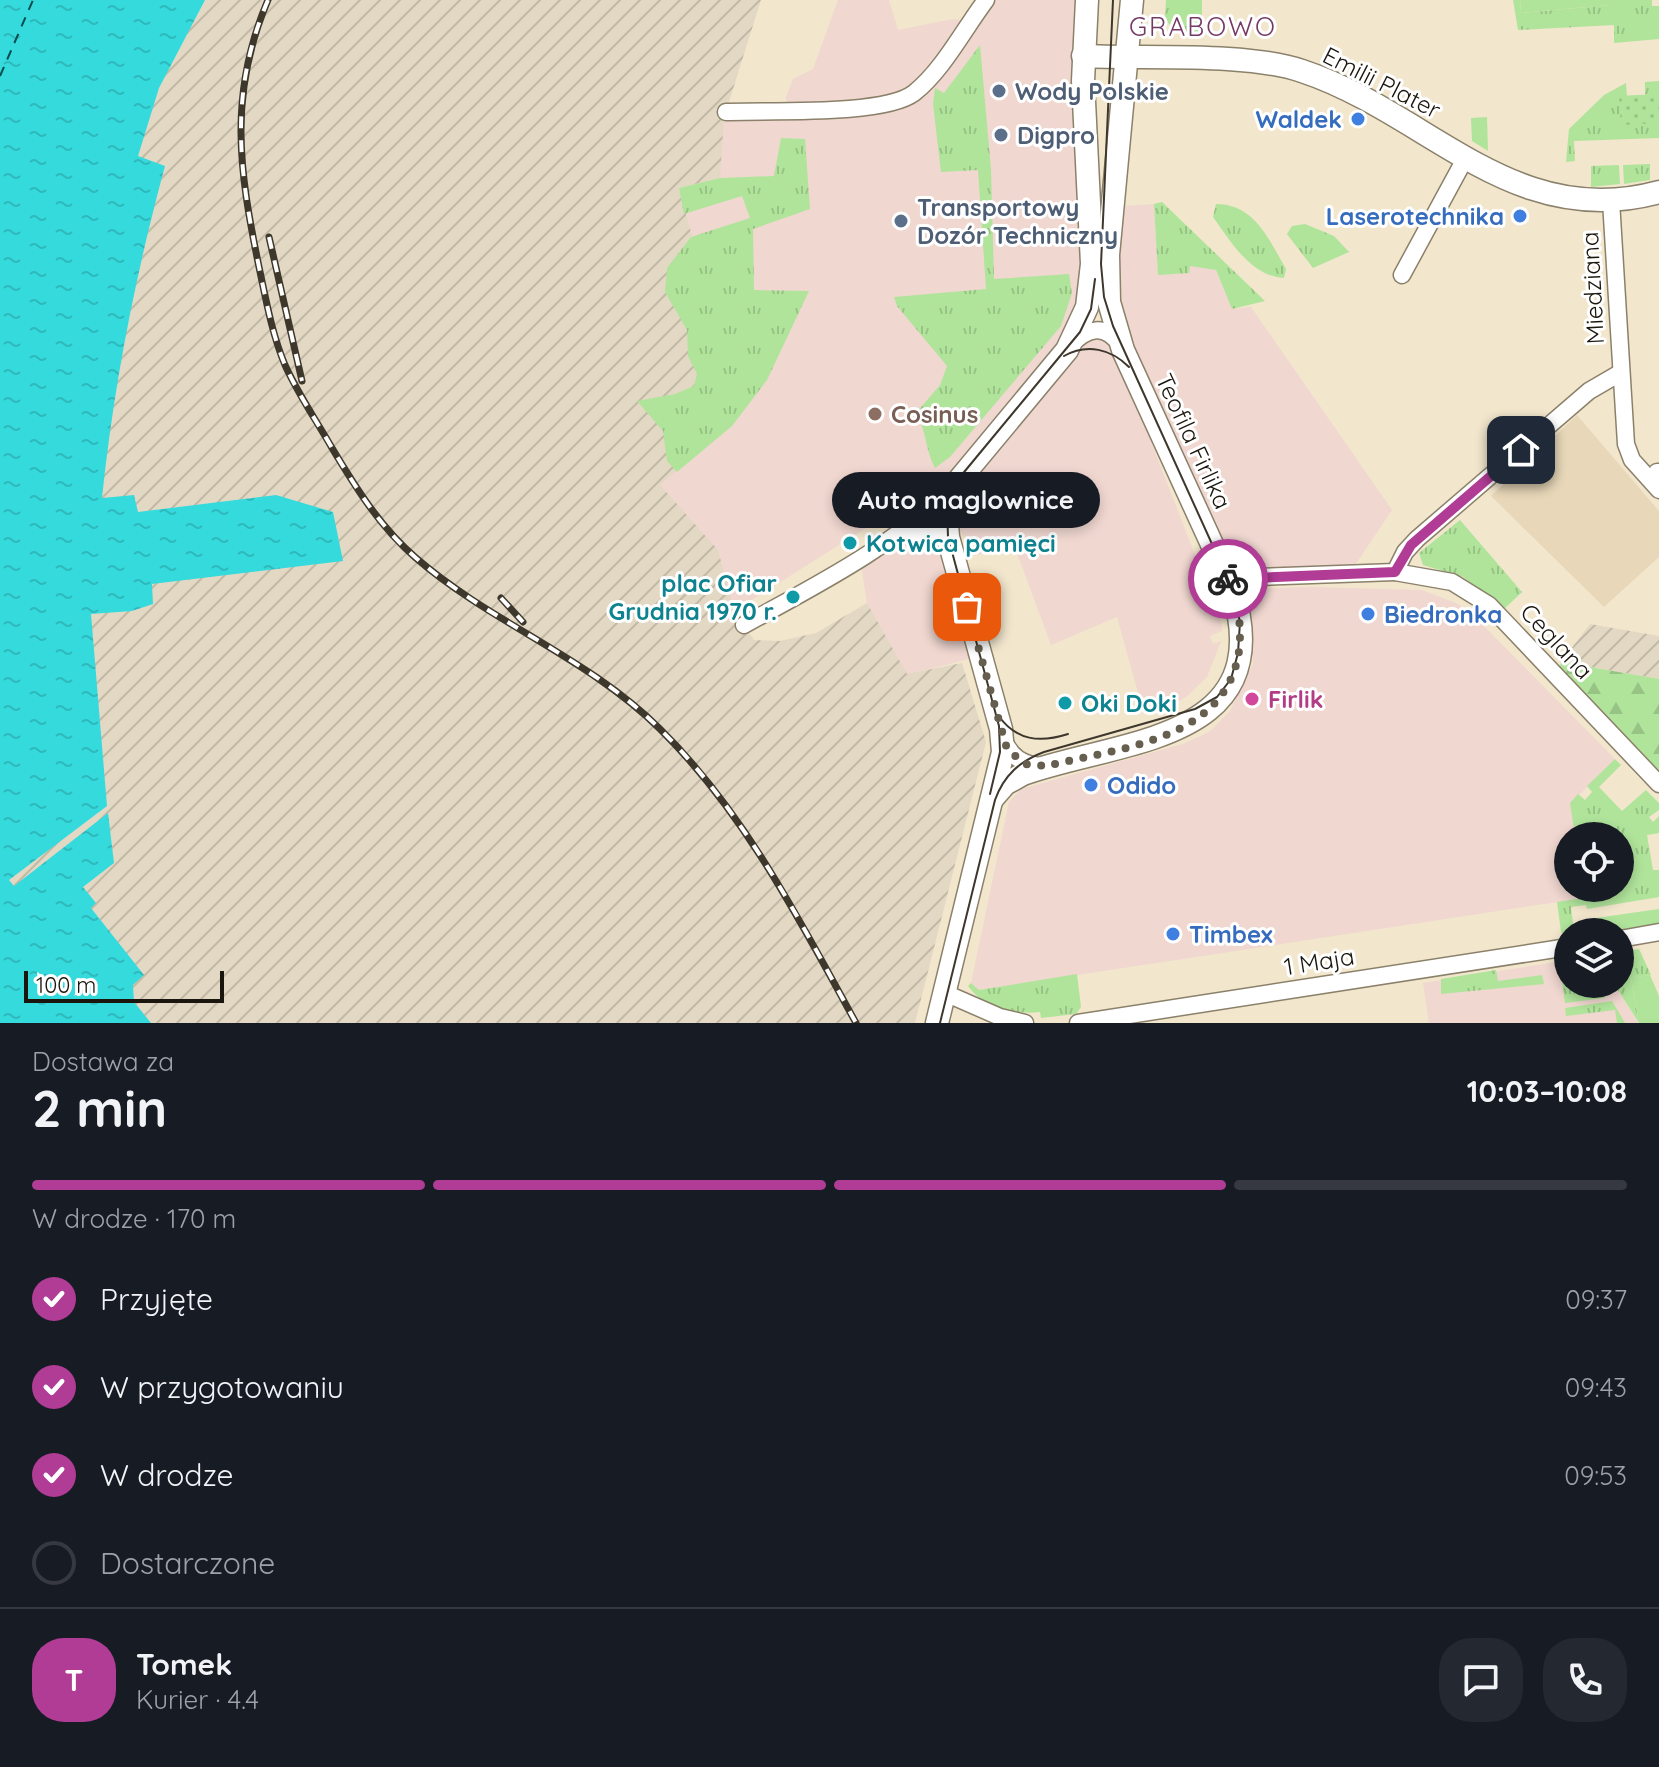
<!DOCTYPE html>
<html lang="pl">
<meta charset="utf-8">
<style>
:root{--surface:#171b24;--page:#242831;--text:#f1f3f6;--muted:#9ea1a6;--line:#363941;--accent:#b03c95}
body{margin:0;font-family:Quicksand,sans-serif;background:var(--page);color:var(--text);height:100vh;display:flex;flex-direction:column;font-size:30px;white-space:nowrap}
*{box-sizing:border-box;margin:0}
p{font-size:26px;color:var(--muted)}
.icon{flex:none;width:44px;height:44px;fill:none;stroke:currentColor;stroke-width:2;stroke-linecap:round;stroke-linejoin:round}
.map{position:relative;height:1023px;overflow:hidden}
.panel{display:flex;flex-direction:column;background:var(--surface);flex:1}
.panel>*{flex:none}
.tools{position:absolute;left:1554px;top:822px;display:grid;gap:16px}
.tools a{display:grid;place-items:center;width:80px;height:80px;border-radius:50%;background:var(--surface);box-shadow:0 4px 12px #0003;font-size:40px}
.scale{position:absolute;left:24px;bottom:20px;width:200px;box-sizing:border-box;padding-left:8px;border:4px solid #1a160d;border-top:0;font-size:22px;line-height:28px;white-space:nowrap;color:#1a160d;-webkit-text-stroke:6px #fff;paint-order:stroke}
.pin{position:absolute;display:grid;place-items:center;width:68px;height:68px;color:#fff;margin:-34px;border-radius:16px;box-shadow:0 4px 12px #0006}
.courier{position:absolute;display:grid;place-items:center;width:80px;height:80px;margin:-40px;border:6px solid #b03c95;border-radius:50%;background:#fff;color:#222;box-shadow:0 2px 10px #0007}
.bubble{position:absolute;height:56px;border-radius:28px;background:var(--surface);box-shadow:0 4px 12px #0003;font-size:26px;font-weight:800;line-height:56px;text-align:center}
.head em{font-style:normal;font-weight:800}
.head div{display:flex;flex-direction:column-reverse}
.head{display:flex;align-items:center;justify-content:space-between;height:136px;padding:0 32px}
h1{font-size:52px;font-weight:800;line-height:60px}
.bar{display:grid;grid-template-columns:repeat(4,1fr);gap:12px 8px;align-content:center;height:96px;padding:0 32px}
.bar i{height:10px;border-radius:6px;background:var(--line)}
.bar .active{background:var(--accent)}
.bar p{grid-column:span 4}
.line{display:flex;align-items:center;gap:20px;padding:0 32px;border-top:2px solid var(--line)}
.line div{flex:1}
.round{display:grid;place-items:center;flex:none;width:84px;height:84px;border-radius:32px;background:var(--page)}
ol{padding:0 32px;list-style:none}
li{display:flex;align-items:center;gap:24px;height:88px}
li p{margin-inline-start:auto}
li .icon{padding:8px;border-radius:50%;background:var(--accent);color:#fff;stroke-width:4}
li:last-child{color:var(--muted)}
li i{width:44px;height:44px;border:4px solid var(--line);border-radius:50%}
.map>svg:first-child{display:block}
.commercial{fill:#f0d7d0}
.industrial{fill:url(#industrial-furrows)}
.built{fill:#e8d8b9}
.grass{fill:url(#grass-tufts)}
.forest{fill:url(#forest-firs)}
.park{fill:url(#park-dots)}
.garden{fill:#b0e49b}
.water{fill:url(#water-ripples)}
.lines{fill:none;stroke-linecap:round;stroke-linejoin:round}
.ferry{stroke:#054d4f;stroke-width:2;stroke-dasharray:10 8;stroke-linecap:butt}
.street-casing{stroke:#8b806a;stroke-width:19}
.secondary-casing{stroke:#8b806a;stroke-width:25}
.street{stroke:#fff;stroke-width:16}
.secondary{stroke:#fff;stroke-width:22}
.tram{stroke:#3d372c;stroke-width:2}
.rail-casing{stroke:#3d372c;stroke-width:7}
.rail{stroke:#fff;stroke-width:4;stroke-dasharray:12;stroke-linecap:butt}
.done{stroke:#665f50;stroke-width:8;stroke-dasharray:0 14.4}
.route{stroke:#b03c95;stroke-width:10}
.service-dot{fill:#5c6f8a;stroke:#fff;stroke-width:3}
.shop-dot{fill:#3f7fe0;stroke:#fff;stroke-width:3}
.education-dot{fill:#8d6e63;stroke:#fff;stroke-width:3}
.culture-dot{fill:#0f9aa8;stroke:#fff;stroke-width:3}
.hotel-dot{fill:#d1479c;stroke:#fff;stroke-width:3}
.labels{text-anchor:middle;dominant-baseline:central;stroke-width:6;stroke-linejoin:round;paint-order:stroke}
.street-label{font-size:24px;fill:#1a160d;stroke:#fff}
.service-label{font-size:24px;font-weight:bold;fill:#4e5e75;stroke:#fff;text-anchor:start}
.shop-label{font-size:24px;font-weight:bold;fill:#366cbe;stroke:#fff;text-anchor:start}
.education-label{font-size:24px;font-weight:bold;fill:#785e54;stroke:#fff;text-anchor:start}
.culture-label{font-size:24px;font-weight:bold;fill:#0d838f;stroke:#fff;text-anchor:start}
.hotel-label{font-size:24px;font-weight:bold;fill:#b23c85;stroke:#fff;text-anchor:start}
.neighbourhood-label{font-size:26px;letter-spacing:2px;fill:#743a64;stroke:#fff}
</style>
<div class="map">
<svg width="1659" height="1023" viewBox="0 0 1659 1023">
<defs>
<pattern id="industrial-furrows" width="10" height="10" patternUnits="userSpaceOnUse" patternTransform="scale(2)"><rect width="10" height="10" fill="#e3d8c3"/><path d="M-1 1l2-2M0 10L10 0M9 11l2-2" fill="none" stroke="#c2b9a6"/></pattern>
<pattern id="grass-tufts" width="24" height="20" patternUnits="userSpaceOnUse" patternTransform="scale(2)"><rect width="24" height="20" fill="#b0e49b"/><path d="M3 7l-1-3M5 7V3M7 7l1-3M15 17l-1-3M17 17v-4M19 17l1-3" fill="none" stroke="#97c384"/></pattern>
<pattern id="forest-firs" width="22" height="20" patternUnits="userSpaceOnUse" patternTransform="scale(2)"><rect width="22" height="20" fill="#b0e49b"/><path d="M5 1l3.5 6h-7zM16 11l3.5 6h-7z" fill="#97c384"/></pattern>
<pattern id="park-dots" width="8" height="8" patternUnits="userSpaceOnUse" patternTransform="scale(2)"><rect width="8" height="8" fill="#b0e49b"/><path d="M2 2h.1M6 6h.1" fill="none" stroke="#97c384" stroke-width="1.8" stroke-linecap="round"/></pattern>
<pattern id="water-ripples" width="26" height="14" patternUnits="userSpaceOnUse" patternTransform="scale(2)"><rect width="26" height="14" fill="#35dadd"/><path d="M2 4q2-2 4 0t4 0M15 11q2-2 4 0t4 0" fill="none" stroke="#2ebabc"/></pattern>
</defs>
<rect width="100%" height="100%" fill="#f2e6cd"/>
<g class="commercial">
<path d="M 838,0 L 889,0 L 898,30 L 953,19 L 967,21 L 919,85 L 893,99 L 788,107 L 786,97 L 793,79 L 813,69 Z"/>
<path d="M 990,0 L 1081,0 L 1087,293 L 1072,331 L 957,471 L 734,611 L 659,484 L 740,415 L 684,213 L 724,118 L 905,105 Z"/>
<path d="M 1154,204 L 1158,275 L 1190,265 L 1216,270 L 1232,309 L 1251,307 L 1392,510 L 1355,565 L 1235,570 L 1135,351 L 1117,290 L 1114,270 L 1125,206 Z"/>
<path d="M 1098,339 L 1114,347 L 1222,624 L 1222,631 L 1210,636 L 1213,644 L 1221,641 L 1207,677 L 1186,697 L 1168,706 L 1142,707 L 1117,617 L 1051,645 L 1014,545 L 972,556 L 954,517 L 956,494 L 1078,344 Z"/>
<path d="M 927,535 L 945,545 L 976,657 L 907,675 L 867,603 L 861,565 L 891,543 Z"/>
<path d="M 1311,587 L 1422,590 L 1456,603 L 1473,615 L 1615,759 L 1571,803 L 1575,836 L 1568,836 L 1568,888 L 1582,888 L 1584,898 L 979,990 L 971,983 L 1009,802 L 1021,789 L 1183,744 L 1209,732 L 1230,711 L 1253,664 L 1251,589 Z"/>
<path d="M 1568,960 L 1568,984 L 1614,984 L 1638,1023 L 1429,1023 L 1423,983 Z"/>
</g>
<g class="industrial">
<path d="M 185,0 L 761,0 L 724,118 L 720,178 L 679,188 L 740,415 L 660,485 L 718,550 L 734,611 L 754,640 L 780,641 L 816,633 L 867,603 L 907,674 L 962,663 L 986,742 L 915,1023 L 64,1023 L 0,859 L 111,141 Z"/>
<path d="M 1590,624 L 1659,636 L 1659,679 L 1561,662 Z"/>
</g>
<path class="built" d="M 1577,415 L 1659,511 L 1659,557 L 1604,607 L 1491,496 Z"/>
<g class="grass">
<path d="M 1166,0 L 1202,0 L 1202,34 L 1173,30 L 1165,18 Z"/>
<path d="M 1513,0 L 1520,0 L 1521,13 L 1609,5 L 1609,0 L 1652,0 L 1652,6 L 1659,6 L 1659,39 L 1614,43 L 1614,25 L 1518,30 Z"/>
<path d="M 980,45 L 991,169 L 994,279 L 1069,274 L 1072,293 L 1061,326 L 950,457 L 935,468 C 925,450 927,431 916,413 L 940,385 L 947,366 L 897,306 L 894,297 L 986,289 L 978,170 L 941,172 L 933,104 L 935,88 L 944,93 Z"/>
<path d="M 1659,81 L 1659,138 L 1574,141 L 1575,161 L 1566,162 L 1569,129 L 1604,95 L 1626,83 L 1627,96 L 1645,95 L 1645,82 Z"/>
<path d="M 1487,117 L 1488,151 L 1472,141 L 1471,118 Z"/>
<path d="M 781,138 L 805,139 L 810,209 L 753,229 L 754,290 L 809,291 L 767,380 L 732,426 L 677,472 L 667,461 L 663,431 L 637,401 L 675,394 L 694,386 L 697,374 L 688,356 L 687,330 L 665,292 L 667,268 L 691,237 L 750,218 L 742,196 L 684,214 L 679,188 L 720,178 L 774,176 Z"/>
<path d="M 1650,164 L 1650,180 L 1624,184 L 1623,165 Z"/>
<path d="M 1619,165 L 1620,184 L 1591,187 L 1591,166 Z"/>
<path d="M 1162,202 L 1265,301 L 1232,309 L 1216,270 L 1190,266 L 1189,273 L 1158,275 L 1154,204 Z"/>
<path d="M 1216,204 C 1255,204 1269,240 1286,269 L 1284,278 C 1251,276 1231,242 1213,217 Z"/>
<path d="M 1305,224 L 1334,236 L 1349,252 L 1313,268 L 1287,234 L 1292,226 Z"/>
<path d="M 1460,520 L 1522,592 L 1504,609 L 1463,577 L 1423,565 L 1419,553 Z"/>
<path d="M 1615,759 L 1621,765 L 1599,787 L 1622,811 L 1646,790 L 1659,803 L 1659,810 L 1649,817 L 1653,822 L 1659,816 L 1659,833 L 1647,835 L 1653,870 L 1659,870 L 1659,897 L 1587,909 L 1586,905 L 1571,907 L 1574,932 L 1568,932 L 1567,939 L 1561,932 L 1557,902 L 1583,898 L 1582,888 L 1620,888 L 1620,836 L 1575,836 L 1570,803 L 1578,794 L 1585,800 L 1592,792 L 1587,786 Z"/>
<path d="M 1659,909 L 1659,926 L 1616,932 L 1577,932 L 1591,930 L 1589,919 Z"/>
<path d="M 1639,949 L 1651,975 L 1631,978 L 1639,1023 L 1614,984 L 1620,984 L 1620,952 Z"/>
<path d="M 1496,970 L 1498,981 L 1542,975 L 1544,984 L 1441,994 L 1441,979 Z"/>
<path d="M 1077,974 L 1081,1007 L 1076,1014 L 1041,1018 L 1040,1012 C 1015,1015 983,1008 968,986 L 971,983 L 979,990 Z"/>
<path d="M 1568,975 L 1568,984 L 1597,984 L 1605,998 L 1565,1003 L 1561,976 Z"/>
<path d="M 1612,1001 L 1625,1023 L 1617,1023 L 1615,1010 L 1566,1016 L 1565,1008 Z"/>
</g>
<path class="forest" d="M 1561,662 L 1659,679 L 1659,771 L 1560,667 Z"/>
<path class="park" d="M 1659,94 L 1659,123 L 1621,125 L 1619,96 Z"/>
<g class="garden">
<path d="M 1520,0 L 1609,0 L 1609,5 L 1521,13 Z"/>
<path d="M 1650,975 L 1659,996 L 1659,1023 L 1639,1023 L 1631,978 Z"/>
</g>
<path class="water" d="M 0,0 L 205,0 L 159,88 L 138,156 L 165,166 C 135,277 114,384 102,498 L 134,495 L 138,512 L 276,495 L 333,512 L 343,561 L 152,584 L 153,604 L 132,611 L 91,614 L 107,806 L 9,880 L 14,886 L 108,813 L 114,863 L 83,887 L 96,903 L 91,908 L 144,975 L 133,985 L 134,1002 L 151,1023 L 0,1023 Z"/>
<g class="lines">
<path class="ferry" d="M 0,76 L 33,0"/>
<g class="street-casing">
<g id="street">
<path d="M 726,112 C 768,110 884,116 914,93 C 943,70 964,29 986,0"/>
<path d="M 1611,201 L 1626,444 L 1632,460 L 1659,490"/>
<path d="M 1402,275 L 1466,157"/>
<path d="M 1071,345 C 1087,328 1105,323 1120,345"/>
<path d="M 1657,472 L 1659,472"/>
<path d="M 898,536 C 919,531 940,528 951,549"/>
<path d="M 1395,572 L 1452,582 L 1489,605 L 1659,784"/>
<path d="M 1228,578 L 1395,572 L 1405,552 L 1417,539 L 1589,391 L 1620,373"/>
<path d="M 744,625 C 816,585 893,547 951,488"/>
<path d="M 1003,738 C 1010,757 1023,765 1043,766"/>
<path d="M 1620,939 L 1659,932"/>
<path d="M 945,993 L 1000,1017 L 1025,1023"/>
<path d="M 1078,1023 L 1568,947"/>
</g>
</g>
<g class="secondary-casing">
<g id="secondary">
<path d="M 1083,56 C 1145,59 1246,52 1302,71 C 1429,113 1513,232 1659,192"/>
<path d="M 992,799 L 1005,784 L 1023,774 C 1120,739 1281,743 1232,588 L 1123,350 L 1109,302 L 1108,255 L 1132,0"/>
<path d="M 937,1023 L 1003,752 L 1001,729 L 948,537 L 946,510 L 954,486 L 1067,350 L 1087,307 L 1092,264 L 1083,81 L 1087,0"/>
</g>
</g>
<use href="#street" class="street"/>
<use href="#secondary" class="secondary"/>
<g class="tram">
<path d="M 1064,356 C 1087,343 1111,349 1129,367"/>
<path d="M 998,715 C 1016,741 1040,743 1068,734"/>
<path d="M 990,794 L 1000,752 L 999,726 L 948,537 L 947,505 L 960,477 L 1080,332 L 1091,309 L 1095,279"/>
<path d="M 940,1023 L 995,800 C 1004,775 1020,761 1044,752 L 1195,709 L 1217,697 L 1231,679 L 1238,653 L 1240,622 L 1232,588 L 1113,326 L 1104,297 L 1101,264 L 1113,0"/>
</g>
<g class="rail-casing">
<g id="rail">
<path d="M 268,0 C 228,94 239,170 259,267 C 266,300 272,334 285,365 C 298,394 316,420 332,448 C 356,488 380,527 416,558 C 491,623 589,658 660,729 C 745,813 799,919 856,1023"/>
<path d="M 269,237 L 302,381"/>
<path d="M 501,598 L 523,622"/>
</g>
</g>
<use href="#rail" class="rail"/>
</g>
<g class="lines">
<path class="done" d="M 967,607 L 1007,749 L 1025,764 L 1047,766 C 1118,748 1226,741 1239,651 C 1242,626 1238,601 1228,579"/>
<path class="route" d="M 1228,579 L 1395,572 L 1411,545 L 1521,450"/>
</g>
<g class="service-dot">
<circle cx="999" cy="91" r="8"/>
<circle cx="1001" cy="135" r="8"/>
<circle cx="901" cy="221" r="8"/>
</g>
<g class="shop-dot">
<circle cx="1358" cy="119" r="8"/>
<circle cx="1520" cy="216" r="8"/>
<circle cx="1368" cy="614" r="8"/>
<circle cx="1091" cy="785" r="8"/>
<circle cx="1173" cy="934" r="8"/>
</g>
<circle class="education-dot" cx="875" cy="414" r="8"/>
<g class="culture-dot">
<circle cx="850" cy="543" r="8"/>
<circle cx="793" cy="597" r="8"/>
<circle cx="1065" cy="703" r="8"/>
</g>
<circle class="hotel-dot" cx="1252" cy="699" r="8"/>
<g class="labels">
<g class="street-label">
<text transform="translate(1382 82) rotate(27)">Emilii Plater</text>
<text transform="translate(1592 288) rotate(-93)">Miedziana</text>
<text transform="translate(1194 441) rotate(65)">Teofila Firlika</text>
<text transform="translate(1557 641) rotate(47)">Ceglana</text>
<text transform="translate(1319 961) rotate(-9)">1 Maja</text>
</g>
<g class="service-label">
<text x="1015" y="91">Wody Polskie</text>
<text x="1017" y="135">Digpro</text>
<text x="917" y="207">Transportowy<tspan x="917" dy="28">Dozór Techniczny</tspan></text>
</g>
<g class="shop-label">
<text x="1342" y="119" text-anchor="end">Waldek</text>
<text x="1504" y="216" text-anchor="end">Laserotechnika</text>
<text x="1384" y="614">Biedronka</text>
<text x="1107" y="785">Odido</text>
<text x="1189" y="934">Timbex</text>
</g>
<g class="education-label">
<text x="891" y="414">Cosinus</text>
</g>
<g class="culture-label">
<text x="866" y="543">Kotwica pamięci</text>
<text x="777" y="583" text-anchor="end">plac Ofiar<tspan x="777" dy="28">Grudnia 1970 r.</tspan></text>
<text x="1081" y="703">Oki Doki</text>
</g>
<g class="hotel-label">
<text x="1268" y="699">Firlik</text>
</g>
<g class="neighbourhood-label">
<text x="1203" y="26">GRABOWO</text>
</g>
</g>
</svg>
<div class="tools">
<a><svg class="icon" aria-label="locate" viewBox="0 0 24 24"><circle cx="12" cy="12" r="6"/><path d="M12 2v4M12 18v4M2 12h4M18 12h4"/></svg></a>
<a><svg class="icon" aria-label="layers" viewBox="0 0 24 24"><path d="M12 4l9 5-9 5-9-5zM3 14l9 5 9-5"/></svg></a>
</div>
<div class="scale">100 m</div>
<div class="pin" style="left:967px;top:607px;background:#ea580c"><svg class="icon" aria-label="bag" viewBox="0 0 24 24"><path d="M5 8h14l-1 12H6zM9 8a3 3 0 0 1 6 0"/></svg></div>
<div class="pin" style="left:1521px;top:450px;background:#1f2937"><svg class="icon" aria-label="home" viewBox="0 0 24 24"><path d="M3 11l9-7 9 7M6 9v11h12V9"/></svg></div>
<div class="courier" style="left:1228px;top:579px"><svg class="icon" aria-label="bike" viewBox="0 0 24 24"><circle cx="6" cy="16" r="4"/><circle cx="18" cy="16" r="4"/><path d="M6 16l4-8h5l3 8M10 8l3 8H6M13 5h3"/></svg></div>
<div class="bubble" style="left:832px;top:472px;width:268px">Auto maglownice</div>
</div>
<section class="panel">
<div class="head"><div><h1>2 min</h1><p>Dostawa za</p></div><em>10:03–10:08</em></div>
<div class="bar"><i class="active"></i><i class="active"></i><i class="active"></i><i></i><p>W drodze · 170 m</p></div>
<ol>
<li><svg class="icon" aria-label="check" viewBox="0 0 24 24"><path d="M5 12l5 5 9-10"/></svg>Przyjęte<p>09:37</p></li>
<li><svg class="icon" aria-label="check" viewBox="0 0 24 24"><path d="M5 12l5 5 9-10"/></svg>W przygotowaniu<p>09:43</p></li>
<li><svg class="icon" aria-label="check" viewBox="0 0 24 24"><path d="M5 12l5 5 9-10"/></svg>W drodze<p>09:53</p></li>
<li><i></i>Dostarczone</li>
</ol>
<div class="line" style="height:144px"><b class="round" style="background:var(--accent);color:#fff">T</b><div><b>Tomek</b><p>Kurier · 4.4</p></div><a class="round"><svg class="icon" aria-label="chat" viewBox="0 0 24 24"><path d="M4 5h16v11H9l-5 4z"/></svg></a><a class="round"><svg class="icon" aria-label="phone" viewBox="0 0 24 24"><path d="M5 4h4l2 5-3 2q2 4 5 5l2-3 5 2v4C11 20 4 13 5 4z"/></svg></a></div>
</section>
